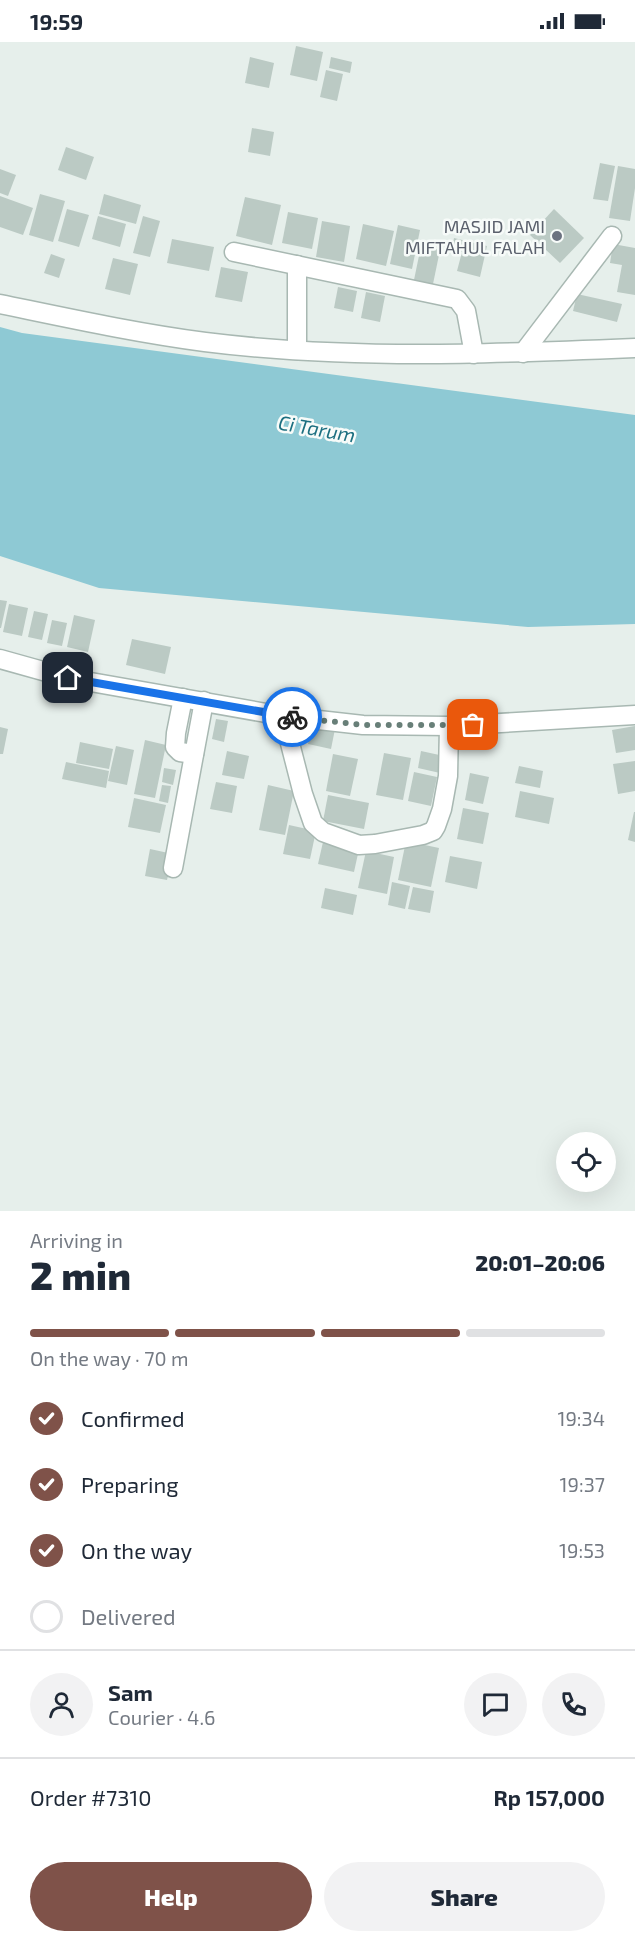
<!DOCTYPE html>
<meta charset="utf-8">
<style>
:root{--surface:#fff;--page:#f2f2f3;--text:#1f2937;--muted:#747a83;--line:#e0e1e3;--accent:#7f5249}
body{margin:0;font-family:"Exo 2",sans-serif;background:var(--page);color:var(--text);height:100vh;display:flex;flex-direction:column;font-size:22px;white-space:nowrap}
*{box-sizing:border-box;margin:0}
p{font-size:20px;color:var(--muted)}
.icon{flex:none;width:33px;height:33px;fill:none;stroke:currentColor;stroke-width:2;stroke-linecap:round;stroke-linejoin:round}
.map{position:relative;height:1169px;overflow:hidden}
.panel{display:flex;flex-direction:column;background:var(--surface);flex:1}
.panel>*{flex:none}
.controls{position:absolute;left:556px;top:1090px;display:grid;gap:12px}
.controls a{display:grid;place-items:center;width:60px;height:60px;border-radius:50%;background:var(--surface);box-shadow:0 6px 24px #0002;font-size:30px}
.pin{position:absolute;display:grid;place-items:center;width:51px;height:51px;color:#fff;margin:-26px;border-radius:12px;box-shadow:0 3px 9px #0006}
.courier{position:absolute;display:grid;place-items:center;width:60px;height:60px;margin:-30px;border:4px solid #1a73e8;border-radius:50%;background:#fff;color:#222;box-shadow:0 2px 8px #0007}
.head em{font-style:normal;font-weight:800}
.head div{display:flex;flex-direction:column-reverse}
.head{display:flex;align-items:center;justify-content:space-between;height:102px;padding:0 30px}
h1{font-size:39px;font-weight:800;line-height:45px}
.bar{display:grid;grid-template-columns:repeat(4,1fr);gap:9px 6px;align-content:center;height:72px;padding:0 30px}
.bar i{height:8px;border-radius:4px;background:var(--line)}
.bar .on{background:var(--accent)}
.bar p{grid-column:span 4}
.line{display:flex;align-items:center;gap:15px;padding:0 30px;border-top:2px solid var(--line)}
.line div{flex:1}
.round{display:grid;place-items:center;flex:none;width:63px;height:63px;border-radius:32px;background:var(--page)}
ol{padding:0 30px;list-style:none}
li{display:flex;align-items:center;gap:18px;height:66px}
li p{margin-inline-start:auto}
li .icon{padding:6px;border-radius:50%;background:var(--accent);color:#fff;stroke-width:4}
li:last-child{color:var(--muted)}
li i{width:33px;height:33px;border:3px solid var(--line);border-radius:50%}
.action{display:flex;gap:12px;margin-top:auto;padding:12px 30px}
.action a{flex:1;height:69px;border-radius:36px;background:var(--accent);color:#fff;font-size:24px;font-weight:800;line-height:69px;text-align:center}
.action a+a{background:var(--page);color:var(--text)}
.status{display:flex;justify-content:space-between;align-items:center;height:42px;padding:0 30px;background:var(--surface);direction:ltr}
.status svg{height:16px;fill:currentColor}
.map>svg:first-child{display:block}
.water{fill:#8ec9d4}
.building{fill:#bbcac4}
.lines{fill:none;stroke-linecap:round;stroke-linejoin:round}
.street-casing{stroke:#a8b8b2;stroke-width:21}
.street{stroke:#fff;stroke-width:18}
.done{stroke:#687f78;stroke-width:6;stroke-dasharray:0 10.8}
.route{stroke:#1a73e8;stroke-width:8}
.worship-dot{fill:#6b7280;stroke:#f7fbf9;stroke-width:2}
.labels{text-anchor:middle;dominant-baseline:central;stroke-width:5;stroke-linejoin:round;paint-order:stroke}
.worship-label{font-size:18px;fill:#5b616d;stroke:#f7fbf9;text-anchor:end}
.water-label{font-size:20px;font-style:italic;fill:#1c6f80;stroke:#f7fbf9}
</style>
<div class="status"><b>19:59</b><svg viewBox="0 0 49 12"><path d="M0 12V9h3v3zM5 12V6h3v6zM10 12V3h3v9zM15 12V0h3v12zM26 1h20v11H26zM47 4h2v5h-2z"/></svg></div>
<div class="map">
<svg width="635" height="1169" viewBox="0 0 635 1169">
<rect width="100%" height="100%" fill="#e6efeb"/>
<path class="water" d="M 0,285 L 22,291 L 635,373 L 635,582 L 528,585 L 99,546 L 0,514 Z"/>
<g class="building">
<path d="M 296,4 L 323,10 L 317,39 L 290,33 Z"/>
<path d="M 250,15 L 274,21 L 269,46 L 245,41 Z"/>
<path d="M 331,15 L 352,20 L 350,31 L 329,26 Z"/>
<path d="M 326,28 L 343,32 L 337,59 L 320,55 Z"/>
<path d="M 252,86 L 274,90 L 270,114 L 248,110 Z"/>
<path d="M 66,105 L 94,115 L 86,138 L 58,128 Z"/>
<path d="M 600,121 L 615,124 L 608,159 L 593,157 Z"/>
<path d="M 618,124 L 635,127 L 635,146 L 630,179 L 609,176 Z"/>
<path d="M 0,127 L 16,133 L 8,154 L 0,151 Z"/>
<path d="M 40,152 L 65,159 L 53,200 L 29,193 Z"/>
<path d="M 104,152 L 141,163 L 136,182 L 99,172 Z"/>
<path d="M 0,154 L 33,166 L 23,193 L 0,185 Z"/>
<path d="M 245,155 L 281,163 L 272,203 L 236,194 Z"/>
<path d="M 67,167 L 89,173 L 79,205 L 58,199 Z"/>
<path d="M 554,167 L 584,196 L 560,221 L 530,193 Z"/>
<path d="M 288,170 L 318,176 L 312,207 L 282,201 Z"/>
<path d="M 98,174 L 126,182 L 120,205 L 92,197 Z"/>
<path d="M 143,174 L 160,179 L 150,215 L 133,211 Z"/>
<path d="M 322,179 L 350,184 L 344,220 L 316,215 Z"/>
<path d="M 363,182 L 394,189 L 386,224 L 356,217 Z"/>
<path d="M 398,183 L 420,188 L 412,227 L 390,222 Z"/>
<path d="M 454,196 L 487,204 L 480,235 L 457,229 L 462,210 L 452,207 Z"/>
<path d="M 172,197 L 214,205 L 209,229 L 167,221 Z"/>
<path d="M 613,202 L 635,206 L 635,253 L 617,250 L 622,223 L 610,221 Z"/>
<path d="M 421,204 L 440,208 L 433,242 L 414,238 Z"/>
<path d="M 51,212 L 65,217 L 59,236 L 44,231 Z"/>
<path d="M 113,216 L 138,222 L 130,253 L 105,247 Z"/>
<path d="M 221,225 L 248,230 L 242,260 L 215,255 Z"/>
<path d="M 338,245 L 357,249 L 353,270 L 334,266 Z"/>
<path d="M 366,250 L 385,254 L 380,280 L 361,276 Z"/>
<path d="M 577,252 L 622,262 L 617,280 L 573,269 Z"/>
<path d="M 0,558 L 7,559 L 1,586 L 0,586 Z"/>
<path d="M 9,562 L 28,566 L 22,594 L 3,590 Z"/>
<path d="M 34,569 L 48,572 L 42,598 L 28,595 Z"/>
<path d="M 74,573 L 95,578 L 88,610 L 67,605 Z"/>
<path d="M 52,578 L 67,581 L 62,604 L 47,601 Z"/>
<path d="M 132,597 L 171,605 L 165,632 L 126,623 Z"/>
<path d="M 216,677 L 228,679 L 224,700 L 212,697 Z"/>
<path d="M 313,683 L 335,687 L 331,707 L 308,702 Z"/>
<path d="M 635,684 L 635,708 L 616,711 L 612,688 Z"/>
<path d="M 0,685 L 8,687 L 3,712 L 0,712 Z"/>
<path d="M 145,698 L 166,703 L 155,756 L 134,752 Z"/>
<path d="M 80,700 L 113,707 L 109,727 L 76,721 Z"/>
<path d="M 116,704 L 134,708 L 127,743 L 108,739 Z"/>
<path d="M 227,709 L 249,714 L 244,737 L 222,733 Z"/>
<path d="M 421,709 L 444,714 L 440,731 L 418,726 Z"/>
<path d="M 384,711 L 411,716 L 403,758 L 376,753 Z"/>
<path d="M 333,712 L 358,717 L 350,754 L 326,749 Z"/>
<path d="M 635,719 L 635,749 L 618,752 L 613,722 Z"/>
<path d="M 66,720 L 109,729 L 106,746 L 62,737 Z"/>
<path d="M 519,724 L 543,729 L 540,746 L 515,741 Z"/>
<path d="M 164,726 L 176,728 L 173,743 L 162,740 Z"/>
<path d="M 414,730 L 437,735 L 431,764 L 408,759 Z"/>
<path d="M 470,731 L 489,735 L 483,762 L 465,758 Z"/>
<path d="M 216,740 L 237,744 L 232,771 L 210,767 Z"/>
<path d="M 162,743 L 171,744 L 168,761 L 159,759 Z"/>
<path d="M 268,743 L 294,749 L 285,793 L 259,788 Z"/>
<path d="M 520,749 L 554,756 L 549,782 L 515,775 Z"/>
<path d="M 328,753 L 369,761 L 364,787 L 323,779 Z"/>
<path d="M 134,756 L 166,763 L 160,791 L 128,785 Z"/>
<path d="M 463,766 L 489,771 L 483,802 L 457,797 Z"/>
<path d="M 634,770 L 635,770 L 635,800 L 628,798 Z"/>
<path d="M 289,783 L 316,789 L 310,817 L 283,812 Z"/>
<path d="M 406,799 L 439,806 L 431,845 L 398,838 Z"/>
<path d="M 323,800 L 359,807 L 354,830 L 318,822 Z"/>
<path d="M 150,807 L 173,812 L 167,838 L 145,834 Z"/>
<path d="M 366,809 L 394,815 L 387,852 L 358,846 Z"/>
<path d="M 450,814 L 482,820 L 477,847 L 445,840 Z"/>
<path d="M 392,840 L 410,844 L 405,867 L 388,863 Z"/>
<path d="M 413,845 L 434,849 L 430,871 L 408,867 Z"/>
<path d="M 325,846 L 357,853 L 353,873 L 321,866 Z"/>
</g>
<g class="lines">
<g class="street-casing">
<g id="street">
<path d="M 234,210 L 457,257 L 466,269 L 474,312"/>
<path d="M 0,262 C 68,276 136,291 205,300 C 348,318 492,312 635,306"/>
<path d="M 297,308 L 297,223"/>
<path d="M 523,311 L 612,194"/>
<path d="M 0,617 L 68,636 L 283,674 L 363,683 L 449,684 L 635,673"/>
<path d="M 183,656 L 176,691 L 175,705 L 180,710 L 194,712"/>
<path d="M 283,674 L 303,752 L 313,781 L 323,790 L 359,803 L 375,802 L 423,793 L 433,789 L 436,784 L 442,767 L 448,734 L 449,684"/>
<path d="M 173,826 L 204,659"/>
</g>
</g>
<use href="#street" class="street"/>
</g>
<g class="lines">
<path class="done" d="M 292,675 L 363,683 L 473,683"/>
<path class="route" d="M 68,636 L 292,675"/>
</g>
<circle class="worship-dot" cx="557" cy="194" r="6"/>
<g class="labels">
<g class="worship-label">
<text x="545" y="184">MASJID JAMI<tspan x="545" dy="21">MIFTAHUL FALAH</tspan></text>
</g>
<g class="water-label">
<text transform="translate(317 386) rotate(10)">Ci Tarum</text>
</g>
</g>
</svg>
<div class="controls">
<a><svg class="icon" aria-label="locate" viewBox="0 0 24 24"><circle cx="12" cy="12" r="6"/><path d="M12 2v4M12 18v4M2 12h4M18 12h4"/></svg></a>
</div>
<div class="pin" style="left:473px;top:683px;background:#ea580c"><svg class="icon" aria-label="bag" viewBox="0 0 24 24"><path d="M5 8h14l-1 12H6zM9 8a3 3 0 0 1 6 0"/></svg></div>
<div class="pin" style="left:68px;top:636px;background:#1f2937"><svg class="icon" aria-label="home" viewBox="0 0 24 24"><path d="M3 11l9-7 9 7M6 9v11h12V9"/></svg></div>
<div class="courier" style="left:292px;top:675px"><svg class="icon" aria-label="bike" viewBox="0 0 24 24"><circle cx="6" cy="16" r="4"/><circle cx="18" cy="16" r="4"/><path d="M6 16l4-8h5l3 8M10 8l3 8H6M13 5h3"/></svg></div>
</div>
<section class="panel">
<div class="head"><div><h1>2 min</h1><p>Arriving in</p></div><em>20:01–20:06</em></div>
<div class="bar"><i class="on"></i><i class="on"></i><i class="on"></i><i></i><p>On the way · 70 m</p></div>
<ol>
<li><svg class="icon" aria-label="check" viewBox="0 0 24 24"><path d="M5 12l5 5 9-10"/></svg>Confirmed<p>19:34</p></li>
<li><svg class="icon" aria-label="check" viewBox="0 0 24 24"><path d="M5 12l5 5 9-10"/></svg>Preparing<p>19:37</p></li>
<li><svg class="icon" aria-label="check" viewBox="0 0 24 24"><path d="M5 12l5 5 9-10"/></svg>On the way<p>19:53</p></li>
<li><i></i>Delivered</li>
</ol>
<div class="line" style="height:108px"><a class="round"><svg class="icon" aria-label="person" viewBox="0 0 24 24"><circle cx="12" cy="8" r="4"/><path d="M4 21q1-7 8-7t8 7"/></svg></a><div><b>Sam</b><p>Courier · 4.6</p></div><a class="round"><svg class="icon" aria-label="chat" viewBox="0 0 24 24"><path d="M4 5h16v11H9l-5 4z"/></svg></a><a class="round"><svg class="icon" aria-label="phone" viewBox="0 0 24 24"><path d="M5 4h4l2 5-3 2q2 4 5 5l2-3 5 2v4C11 20 4 13 5 4z"/></svg></a></div>
<div class="line" style="height:78px"><div>Order #7310</div><b>Rp 157,000</b></div>
<div class="action"><a>Help</a><a>Share</a></div>
</section>
